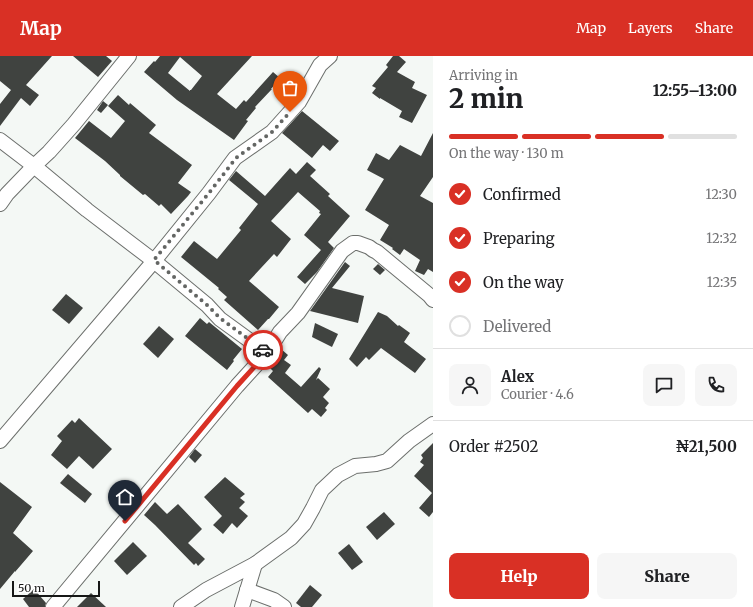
<!DOCTYPE html>
<meta charset="utf-8">
<style>
:root{--surface:#fff;--page:#f6f6f6;--text:#202124;--muted:#757577;--line:#e0e0e0;--accent:#d93025}
body{margin:0;font-family:Merriweather,serif;background:var(--page);color:var(--text);height:100vh;display:flex;flex-direction:column;font-size:15px;white-space:nowrap}
*{box-sizing:border-box;margin:0}
p{font-size:13px;color:var(--muted)}
.icon{flex:none;width:22px;height:22px;fill:none;stroke:currentColor;stroke-width:2;stroke-linecap:round;stroke-linejoin:round}
.map{position:relative;flex:1;overflow:hidden}
.sheet{display:flex;flex-direction:column;background:var(--surface);width:320px}
.sheet>*{flex:none}
.scale{position:absolute;left:12px;bottom:10px;width:88px;box-sizing:border-box;padding-left:4px;border:2px solid #161716;border-top:0;font-size:11px;line-height:14px;white-space:nowrap;color:#161716;-webkit-text-stroke:3px #fff;paint-order:stroke}
.pin{position:absolute;display:grid;place-items:center;width:34px;height:34px;color:#fff;margin:-41px -17px;border-radius:50% 50% 50% 0;rotate:-45deg;box-shadow:0 0 4px #0007}
.pin .icon{rotate:45deg}
.courier{position:absolute;display:grid;place-items:center;width:40px;height:40px;margin:-20px;border:3px solid #d93025;border-radius:50%;background:#fff;color:#222;box-shadow:0 1px 5px #0007}
.summary em{font-style:normal;font-weight:800}
.summary div{display:flex;flex-direction:column-reverse}
.summary{display:flex;align-items:center;justify-content:space-between;height:68px;padding:0 16px}
h1{font-size:26px;font-weight:800;line-height:30px}
.bar{display:grid;grid-template-columns:repeat(4,1fr);gap:6px 4px;align-content:center;height:48px;padding:0 16px}
.bar i{height:5px;border-radius:3px;background:var(--line)}
.bar .current{background:var(--accent)}
.bar p{grid-column:span 4}
.line{display:flex;align-items:center;gap:10px;padding:0 16px;border-top:1px solid var(--line)}
.line div{flex:1}
.round{display:grid;place-items:center;flex:none;width:42px;height:42px;border-radius:8px;background:var(--page)}
ol{padding:0 16px;list-style:none}
li{display:flex;align-items:center;gap:12px;height:44px}
li p{margin-inline-start:auto}
li .icon{padding:4px;border-radius:50%;background:var(--accent);color:#fff;stroke-width:4}
li:last-child{color:var(--muted)}
li i{width:22px;height:22px;border:2px solid var(--line);border-radius:50%}
.button{display:flex;gap:8px;margin-top:auto;padding:8px 16px}
.button a{flex:1;height:46px;border-radius:8px;background:var(--accent);color:#fff;font-size:16px;font-weight:800;line-height:46px;text-align:center}
.button a+a{background:var(--page);color:var(--text)}
header{display:flex;align-items:center;gap:24px;box-sizing:border-box;height:56px;padding:0 20px;background:var(--accent);color:#fff}
header strong{font-size:19px}
nav{display:flex;gap:22px;margin-inline-start:auto;font-size:14px}
main{display:flex;flex:1;min-height:0}
.map>svg:first-child{display:block}
.building{fill:#404340;fill-rule:evenodd}
.lines{fill:none;stroke-linecap:round;stroke-linejoin:round}
.minor-casing{stroke:#6c6f6c;stroke-width:16}
.minor{stroke:#fff;stroke-width:14}
.done{stroke:#646664;stroke-width:4;stroke-dasharray:0 7.2}
.route{stroke:#d93025;stroke-width:5}
</style>
<header>
<strong>Map</strong>
<nav><a>Map</a><a>Layers</a><a>Share</a></nav>
</header>
<main>
<div class="map">
<svg width="433" height="551" viewBox="0 0 433 551">
<rect width="100%" height="100%" fill="#f4f8f5"/>
<g class="building">
<path d="M 0,0 L 52,0 L 26,29 L 39,39 L 30,50 L 21,42 L 0,70 L 0,48 L 11,34 L 0,25 Z"/>
<path d="M 73,0 L 106,0 L 112,5 L 98,21 Z"/>
<path d="M 160,0 L 252,0 L 217,38 L 236,53 L 244,44 L 246,46 L 273,16 L 280,22 L 271,33 L 272,33 L 255,51 L 256,52 L 246,64 L 248,65 L 234,84 L 177,44 L 144,16 L 154,5 L 155,6 ZM 180,1 L 202,20 L 191,34 L 190,34 L 190,35 L 168,17 Z"/>
<path d="M 393,0 L 399,0 L 406,6 L 397,16 L 415,26 L 412,32 L 427,39 L 412,67 L 399,61 L 402,55 L 380,42 L 380,43 L 372,37 L 376,32 L 372,30 L 388,11 L 386,9 Z"/>
<path d="M 118,39 L 129,49 L 130,47 L 156,69 L 149,77 L 192,109 L 178,127 L 191,136 L 188,140 L 171,158 L 161,148 L 159,150 L 145,138 L 143,139 L 120,120 L 120,119 L 105,105 L 75,82 L 89,65 L 111,82 L 125,65 L 108,50 Z"/>
<path d="M 103,45 L 108,49 L 101,57 L 97,54 Z"/>
<path d="M 302,55 L 339,85 L 330,95 L 323,89 L 312,102 L 282,77 Z"/>
<path d="M 433,77 L 433,121 L 420,140 L 433,147 L 433,216 L 428,213 L 424,219 L 415,215 L 420,204 L 404,193 L 400,199 L 392,193 L 393,192 L 380,184 L 389,169 L 365,154 L 384,123 L 367,114 L 376,97 L 389,104 L 400,89 L 421,100 Z"/>
<path d="M 307,106 L 316,114 L 310,120 L 330,138 L 328,140 L 350,160 L 328,186 L 334,192 L 317,216 L 305,228 L 297,221 L 321,194 L 304,179 L 321,158 L 319,157 L 320,155 L 298,136 L 271,165 L 291,183 L 277,201 L 274,198 L 249,225 L 279,251 L 269,263 L 268,263 L 258,274 L 224,244 L 227,241 L 218,233 L 219,232 L 181,201 L 194,185 L 217,203 L 241,174 L 239,172 L 258,148 L 229,124 L 236,115 L 265,140 L 290,112 L 296,118 Z"/>
<path d="M 345,206 L 350,210 L 332,232 L 364,240 L 358,267 L 310,255 Z"/>
<path d="M 378,208 L 385,214 L 380,219 L 373,213 Z"/>
<path d="M 66,238 L 83,252 L 69,268 L 52,254 Z"/>
<path d="M 378,256 L 387,260 L 398,270 L 399,269 L 410,277 L 404,286 L 426,303 L 415,317 L 381,292 L 369,304 L 366,301 L 357,311 L 349,303 Z"/>
<path d="M 200,262 L 207,268 L 209,266 L 242,293 L 233,304 L 234,305 L 227,314 L 185,280 Z"/>
<path d="M 315,267 L 338,278 L 332,291 L 312,281 Z"/>
<path d="M 159,270 L 174,283 L 158,302 L 143,288 Z"/>
<path d="M 281,293 L 288,299 L 284,304 L 291,309 L 285,317 L 301,331 L 319,311 L 321,313 L 316,324 L 318,322 L 330,333 L 323,341 L 329,347 L 325,352 L 327,354 L 321,361 L 312,353 L 308,357 L 268,321 L 273,315 L 267,309 Z"/>
<path d="M 79,362 L 112,393 L 93,413 L 79,400 L 67,413 L 51,399 L 62,385 L 57,380 L 72,364 L 75,367 Z"/>
<path d="M 433,387 L 433,456 L 429,461 L 419,452 L 432,437 L 414,420 L 424,409 L 420,406 L 423,402 L 421,399 Z"/>
<path d="M 195,393 L 202,399 L 195,407 L 189,401 Z"/>
<path d="M 68,418 L 92,438 L 85,447 L 60,427 Z"/>
<path d="M 225,421 L 245,438 L 240,442 L 245,446 L 239,452 L 248,460 L 237,472 L 232,467 L 223,478 L 213,469 L 222,460 L 204,441 Z"/>
<path d="M 0,426 L 32,451 L 13,477 L 33,495 L 15,516 L 15,515 L 0,533 Z"/>
<path d="M 155,446 L 167,458 L 178,448 L 202,473 L 188,487 L 205,503 L 198,510 L 196,507 L 194,509 L 155,469 L 144,459 Z"/>
<path d="M 384,456 L 395,468 L 377,484 L 366,471 Z"/>
<path d="M 133,486 L 147,500 L 127,519 L 114,505 Z"/>
<path d="M 349,488 L 363,506 L 352,514 L 338,497 Z"/>
<path d="M 310,529 L 322,539 L 312,551 L 301,551 L 296,547 Z"/>
<path d="M 34,533 L 46,547 L 45,551 L 29,551 L 23,543 Z"/>
<path d="M 91,537 L 106,551 L 77,551 Z"/>
</g>
<g class="lines">
<g class="minor-casing">
<g id="minor">
<path d="M 0,84 L 34,110 L 87,154 L 154,205 L 207,249 L 220,263 L 267,297"/>
<path d="M 0,148 L 7,138 L 34,110 L 49,96 L 74,68 L 129,0"/>
<path d="M 0,385 L 154,205 L 209,137 L 235,102 L 272,76 L 299,46 L 320,9 L 330,0"/>
<path d="M 247,534 L 274,544 L 284,551"/>
<path d="M 53,551 L 237,330 L 267,297 L 280,276 L 298,257 L 342,195 L 353,187 L 358,187 L 369,191 L 373,194 L 377,196 L 429,239 L 433,244"/>
<path d="M 181,551 L 206,534 L 255,508 L 291,482 L 304,468 L 313,452 L 322,434 L 338,419 L 355,410 L 376,408 L 387,405 L 409,385 L 433,368"/>
<path d="M 242,551 L 255,508"/>
</g>
</g>
<use href="#minor" class="minor"/>
</g>
<g class="lines">
<path class="done" d="M 263,294 L 220,262 L 207,249 L 154,204 L 209,137 L 236,102 L 272,76 L 290,56"/>
<path class="route" d="M 125,465 L 237,330 L 267,297 L 263,294"/>
</g>
</svg>
<div class="scale">50 m</div>
<div class="pin" style="left:290px;top:56px;background:#ea580c"><svg class="icon" aria-label="bag" viewBox="0 0 24 24"><path d="M5 8h14l-1 12H6zM9 8a3 3 0 0 1 6 0"/></svg></div>
<div class="pin" style="left:125px;top:465px;background:#1f2937"><svg class="icon" aria-label="home" viewBox="0 0 24 24"><path d="M3 11l9-7 9 7M6 9v11h12V9"/></svg></div>
<div class="courier" style="left:263px;top:294px"><svg class="icon" aria-label="car" viewBox="0 0 24 24"><path d="M5 17H2v-5l4-1 3-4h7l3 4 3 1v5h-3M9 17h6M6 11h13"/><circle cx="7" cy="17" r="2"/><circle cx="17" cy="17" r="2"/></svg></div>
</div>
<section class="sheet">
<div class="summary"><div><h1>2 min</h1><p>Arriving in</p></div><em>12:55–13:00</em></div>
<div class="bar"><i class="current"></i><i class="current"></i><i class="current"></i><i></i><p>On the way · 130 m</p></div>
<ol>
<li><svg class="icon" aria-label="check" viewBox="0 0 24 24"><path d="M5 12l5 5 9-10"/></svg>Confirmed<p>12:30</p></li>
<li><svg class="icon" aria-label="check" viewBox="0 0 24 24"><path d="M5 12l5 5 9-10"/></svg>Preparing<p>12:32</p></li>
<li><svg class="icon" aria-label="check" viewBox="0 0 24 24"><path d="M5 12l5 5 9-10"/></svg>On the way<p>12:35</p></li>
<li><i></i>Delivered</li>
</ol>
<div class="line" style="height:72px"><a class="round"><svg class="icon" aria-label="person" viewBox="0 0 24 24"><circle cx="12" cy="8" r="4"/><path d="M4 21q1-7 8-7t8 7"/></svg></a><div><b>Alex</b><p>Courier · 4.6</p></div><a class="round"><svg class="icon" aria-label="chat" viewBox="0 0 24 24"><path d="M4 5h16v11H9l-5 4z"/></svg></a><a class="round"><svg class="icon" aria-label="phone" viewBox="0 0 24 24"><path d="M5 4h4l2 5-3 2q2 4 5 5l2-3 5 2v4C11 20 4 13 5 4z"/></svg></a></div>
<div class="line" style="height:52px"><div>Order #2502</div><b>₦21,500</b></div>
<div class="button"><a>Help</a><a>Share</a></div>
</section>
</main>
